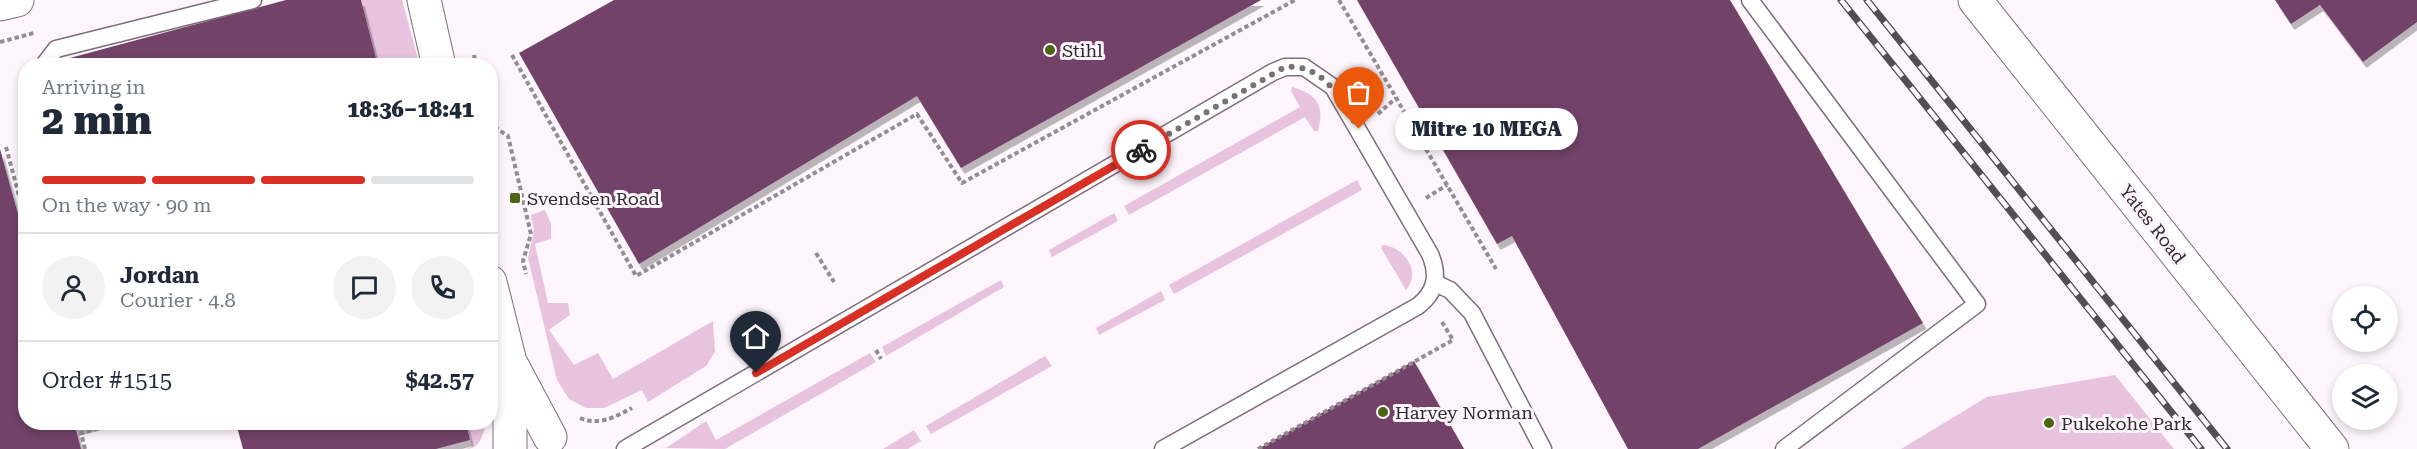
<!DOCTYPE html>
<meta charset="utf-8">
<style>
:root{--surface:#fff;--page:#f2f2f3;--text:#1f2937;--muted:#747a83;--line:#e0e1e3;--accent:#d93025}
body{margin:0;font-family:"Roboto Serif",serif;background:var(--page);color:var(--text);height:100vh;display:flex;flex-direction:column;font-size:22px;white-space:nowrap}
*{box-sizing:border-box;margin:0}
p{font-size:20px;color:var(--muted)}
.icon{flex:none;width:33px;height:33px;fill:none;stroke:currentColor;stroke-width:2;stroke-linecap:round;stroke-linejoin:round}
.map{position:relative;flex:1;overflow:hidden}
.panel{position:absolute;left:18px;top:58px;width:480px;height:372px;display:flex;flex-direction:column;background:var(--surface);border-radius:24px;box-shadow:0 3px 9px #0003}
.panel>*{flex:none}
.fabs{position:absolute;left:2332px;top:286px;display:grid;gap:12px}
.fabs a{display:grid;place-items:center;width:66px;height:66px;border-radius:50%;background:var(--surface);box-shadow:0 3px 9px #0003;font-size:30px}
.pin{position:absolute;display:grid;place-items:center;width:51px;height:51px;color:#fff;margin:-62px -26px;border-radius:50% 50% 50% 0;rotate:-45deg;box-shadow:0 0 6px #0007}
.pin .icon{rotate:45deg}
.courier{position:absolute;display:grid;place-items:center;width:60px;height:60px;margin:-30px;border:4px solid #d93025;border-radius:50%;background:#fff;color:#222;box-shadow:0 2px 8px #0007}
.bubble{position:absolute;height:42px;border-radius:21px;background:var(--surface);box-shadow:0 3px 9px #0003;font-size:20px;font-weight:800;line-height:42px;text-align:center}
.overview em{font-style:normal;font-weight:800}
.overview div{display:flex;flex-direction:column-reverse}
.overview{display:flex;align-items:center;justify-content:space-between;height:102px;padding:0 24px}
h1{font-size:39px;font-weight:800;line-height:45px}
.bar{display:grid;grid-template-columns:repeat(4,1fr);gap:9px 6px;align-content:center;height:72px;padding:0 24px}
.bar i{height:8px;border-radius:4px;background:var(--line)}
.bar .current{background:var(--accent)}
.bar p{grid-column:span 4}
.line{display:flex;align-items:center;gap:15px;padding:0 24px;border-top:2px solid var(--line)}
.line div{flex:1}
.round{display:grid;place-items:center;flex:none;width:63px;height:63px;border-radius:32px;background:var(--page)}
.map>svg:first-child{display:block}
.green{fill:#e8c3de}
.building{fill:#724367;filter:url(#shadow)}
.lines{fill:none;stroke-linecap:round;stroke-linejoin:round}
.service-casing{stroke:#7e6e7a;stroke-width:19}
.minor-casing{stroke:#7e6e7a;stroke-width:35}
.path{stroke:#938c91;stroke-width:4;stroke-dasharray:4.5 3;stroke-linecap:butt}
.service{stroke:#fff;stroke-width:16}
.minor{stroke:#fff;stroke-width:33}
.rail-casing{stroke:#544d52;stroke-width:7}
.rail{stroke:#fef6fc;stroke-width:4.5;stroke-dasharray:14;stroke-linecap:butt}
.done{stroke:#787176;stroke-width:6;stroke-dasharray:0 10.8}
.route{stroke:#d93025;stroke-width:8}
.poi-dot{fill:#4d6413;stroke:#fef6fc;stroke-width:2}
.labels{text-anchor:middle;dominant-baseline:central;stroke-width:6;stroke-linejoin:round;paint-order:stroke}
.poi-label{font-size:18px;fill:#30292e;stroke:#fef6fc;text-anchor:start}
.street-label{font-size:18px;fill:#30292e;stroke:#fef6fc}
</style>
<div class="map">
<svg width="2417" height="449" viewBox="0 0 2417 449">
<defs>
<filter id="shadow"><feDropShadow dx="3.5" dy="6" stdDeviation="0" flood-color="#0004"/></filter>
</defs>
<rect width="100%" height="100%" fill="#fef6fc"/>
<g class="green">
<path d="M 361,0 L 402,0 L 420,66 L 378,66 Z"/>
<path d="M 1292,87 C 1317,94 1325,105 1318,131 L 1314,131 L 1305,117 L 1129,215 L 1124,206 L 1300,107 L 1291,91 Z"/>
<path d="M 1357,180 L 1362,190 L 1174,294 L 1169,285 Z"/>
<path d="M 545,210 L 551,224 L 551,239 L 535,244 L 548,303 L 568,303 L 570,315 L 549,330 L 574,365 L 598,353 L 613,379 L 713,321 L 715,352 L 706,366 L 648,402 L 642,390 L 604,408 L 586,408 L 569,399 L 557,380 L 528,258 L 534,231 L 531,215 Z"/>
<path d="M 1114,213 L 1118,221 L 1052,257 L 1049,250 Z"/>
<path d="M 1382,245 C 1404,246 1422,272 1406,290 L 1381,248 Z"/>
<path d="M 1001,280 L 1004,287 L 886,356 L 882,347 Z"/>
<path d="M 1161,291 L 1165,300 L 1099,335 L 1096,328 Z"/>
<path d="M 870,353 L 876,362 L 725,449 L 666,448 L 706,421 L 716,440 Z"/>
<path d="M 1045,356 L 1052,366 L 931,434 L 926,426 Z"/>
<path d="M 2115,375 L 2174,449 L 1901,449 L 1987,397 Z"/>
<path d="M 466,423 L 486,423 C 482,436 481,449 465,449 L 472,447 Z"/>
<path d="M 914,430 L 921,441 L 908,449 L 883,449 Z"/>
</g>
<g class="building">
<path d="M 286,0 L 361,0 L 378,66 L 56,66 L 55,62 Z"/>
<path d="M 614,0 L 1261,0 L 961,168 L 917,96 L 639,264 L 519,53 Z"/>
<path d="M 1357,0 L 1730,0 L 1923,323 L 1698,449 L 1628,449 L 1512,236 L 1497,244 Z"/>
<path d="M 2275,0 L 2417,0 L 2417,22 L 2363,62 L 2320,5 L 2291,24 Z"/>
<path d="M 0,149 L 26,243 L 26,423 L 101,423 L 76,430 L 81,449 L 0,449 Z"/>
<path d="M 1414,361 L 1464,449 L 1258,449 Z"/>
<path d="M 236,423 L 466,423 L 470,440 L 436,449 L 243,449 Z"/>
</g>
<g class="lines">
<g class="service-casing">
<g id="service">
<path d="M 1750,0 L 1977,304 L 1784,449"/>
<path d="M 43,66 L 56,49 L 253,0"/>
<path d="M 1435,283 L 1450,290 L 1472,313 L 1543,449"/>
<path d="M 625,449 L 1273,72 L 1285,67 L 1304,67 L 1333,87 L 1430,254 C 1439,275 1436,292 1418,306 L 1163,449"/>
</g>
</g>
<g class="minor-casing">
<g id="minor">
<path d="M 424,0 L 439,66"/>
<path d="M 1975,0 L 2332,449"/>
<path d="M 0,4 L 17,0"/>
<path d="M 490,282 L 510,362 L 550,437"/>
<path d="M 510,366 L 510,449"/>
</g>
</g>
<g class="path">
<path d="M 1339,0 L 1496,269"/>
<path d="M 0,42 L 34,33"/>
<path d="M 474,55 L 476,66"/>
<path d="M 512,55 L 636,276 L 917,114 L 962,183 L 1295,0"/>
<path d="M 1378,114 L 1396,98"/>
<path d="M 490,121 L 493,126 L 508,136 L 531,234 L 523,261 L 526,274"/>
<path d="M 6,147 L 26,222"/>
<path d="M 1426,198 L 1447,185"/>
<path d="M 816,253 L 834,282"/>
<path d="M 876,350 L 881,359"/>
<path d="M 580,418 C 599,426 615,417 632,408"/>
<path d="M 85,449 L 81,433 L 103,427 L 101,423"/>
<path d="M 1258,449 L 1453,340 L 1442,322"/>
</g>
<use href="#service" class="service"/>
<use href="#minor" class="minor"/>
<g class="rail-casing">
<g id="rail">
<path d="M 1841,0 L 2201,449"/>
<path d="M 1867,0 L 2227,449"/>
</g>
</g>
<use href="#rail" class="rail"/>
</g>
<g class="lines">
<path class="done" d="M 1141,150 L 1285,67 C 1325,64 1341,100 1359,129"/>
<path class="route" d="M 756,373 L 1141,150"/>
</g>
<g class="poi-dot">
<circle cx="1050" cy="50" r="6"/>
<rect x="509" y="192" width="12" height="12" rx="3"/>
<circle cx="1383" cy="412" r="6"/>
<circle cx="2049" cy="423" r="6"/>
</g>
<g class="labels">
<g class="poi-label">
<text x="1062" y="50">Stihl</text>
<text x="527" y="198">Svendsen Road</text>
<text x="1395" y="412">Harvey Norman</text>
<text x="2061" y="423">Pukekohe Park</text>
</g>
<g class="street-label">
<text transform="translate(2153 224) rotate(52)">Yates Road</text>
</g>
</g>
</svg>
<div class="fabs">
<a><svg class="icon" aria-label="locate" viewBox="0 0 24 24"><circle cx="12" cy="12" r="6"/><path d="M12 2v4M12 18v4M2 12h4M18 12h4"/></svg></a>
<a><svg class="icon" aria-label="layers" viewBox="0 0 24 24"><path d="M12 4l9 5-9 5-9-5zM3 14l9 5 9-5"/></svg></a>
</div>
<div class="pin" style="left:1359px;top:129px;background:#ea580c"><svg class="icon" aria-label="bag" viewBox="0 0 24 24"><path d="M5 8h14l-1 12H6zM9 8a3 3 0 0 1 6 0"/></svg></div>
<div class="pin" style="left:756px;top:373px;background:#1f2937"><svg class="icon" aria-label="home" viewBox="0 0 24 24"><path d="M3 11l9-7 9 7M6 9v11h12V9"/></svg></div>
<div class="courier" style="left:1141px;top:150px"><svg class="icon" aria-label="bike" viewBox="0 0 24 24"><circle cx="6" cy="16" r="4"/><circle cx="18" cy="16" r="4"/><path d="M6 16l4-8h5l3 8M10 8l3 8H6M13 5h3"/></svg></div>
<div class="bubble" style="left:1395px;top:108px;width:183px">Mitre 10 MEGA</div>
<section class="panel">
<div class="overview"><div><h1>2 min</h1><p>Arriving in</p></div><em>18:36–18:41</em></div>
<div class="bar"><i class="current"></i><i class="current"></i><i class="current"></i><i></i><p>On the way · 90 m</p></div>
<div class="line" style="height:108px"><a class="round"><svg class="icon" aria-label="person" viewBox="0 0 24 24"><circle cx="12" cy="8" r="4"/><path d="M4 21q1-7 8-7t8 7"/></svg></a><div><b>Jordan</b><p>Courier · 4.8</p></div><a class="round"><svg class="icon" aria-label="chat" viewBox="0 0 24 24"><path d="M4 5h16v11H9l-5 4z"/></svg></a><a class="round"><svg class="icon" aria-label="phone" viewBox="0 0 24 24"><path d="M5 4h4l2 5-3 2q2 4 5 5l2-3 5 2v4C11 20 4 13 5 4z"/></svg></a></div>
<div class="line" style="height:78px"><div>Order #1515</div><b>$42.57</b></div>
</section>
</div>
